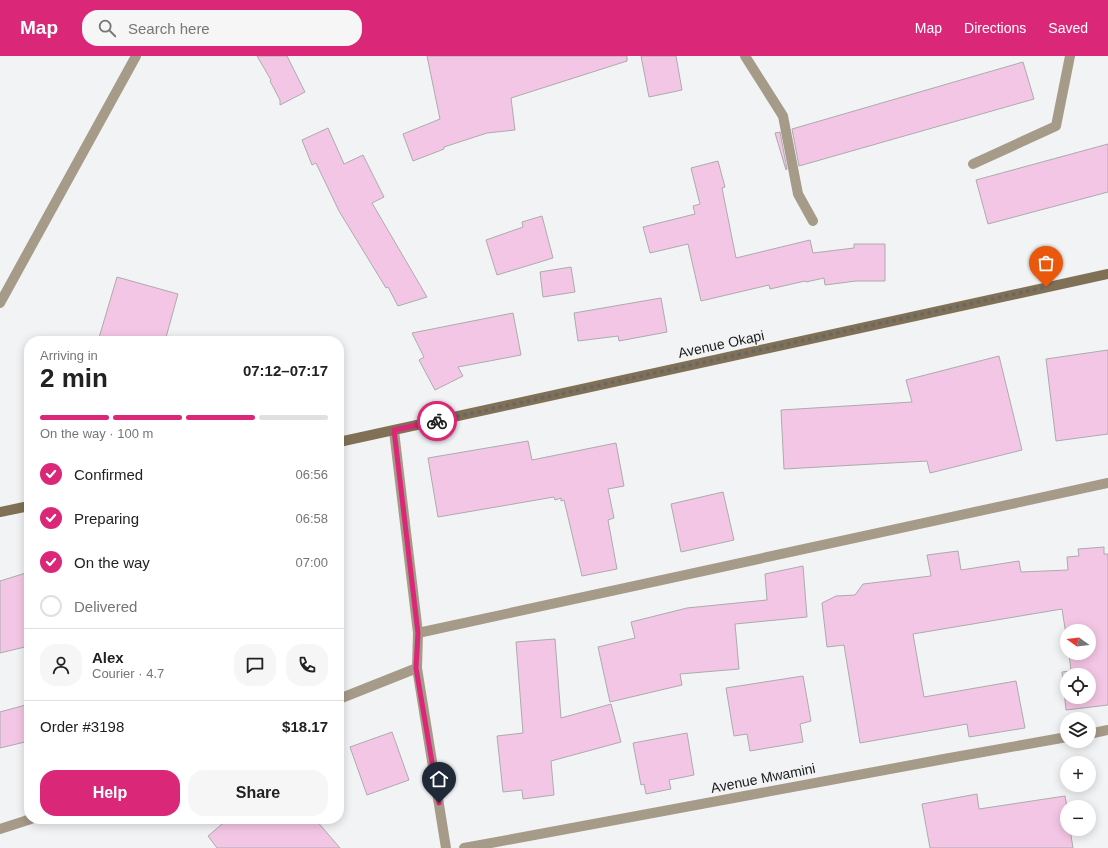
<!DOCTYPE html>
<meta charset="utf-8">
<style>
:root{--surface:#fff;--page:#f6f6f6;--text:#222;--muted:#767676;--line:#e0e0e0;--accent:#db2777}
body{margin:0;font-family:Arial,sans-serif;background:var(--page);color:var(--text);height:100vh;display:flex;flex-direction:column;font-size:15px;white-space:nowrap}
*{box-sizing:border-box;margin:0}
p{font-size:13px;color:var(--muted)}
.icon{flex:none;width:22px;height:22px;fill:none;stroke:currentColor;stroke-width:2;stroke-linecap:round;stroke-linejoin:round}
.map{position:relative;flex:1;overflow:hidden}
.sheet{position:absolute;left:24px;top:280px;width:320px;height:488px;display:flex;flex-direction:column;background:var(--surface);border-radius:16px;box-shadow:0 2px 10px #0003}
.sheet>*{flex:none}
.needle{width:26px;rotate:285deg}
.tools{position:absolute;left:1060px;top:568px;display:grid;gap:8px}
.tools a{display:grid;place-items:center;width:36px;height:36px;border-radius:50%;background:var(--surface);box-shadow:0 2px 10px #0003;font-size:20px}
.pin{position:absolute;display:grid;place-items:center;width:34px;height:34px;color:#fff;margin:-41px -17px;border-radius:50% 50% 50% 0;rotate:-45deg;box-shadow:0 0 4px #0007}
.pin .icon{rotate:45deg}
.courier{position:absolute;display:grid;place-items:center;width:40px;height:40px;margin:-20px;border:3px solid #db2777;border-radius:50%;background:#fff;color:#222;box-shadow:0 1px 5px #0007}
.summary em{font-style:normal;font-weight:700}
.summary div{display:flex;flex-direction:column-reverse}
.summary{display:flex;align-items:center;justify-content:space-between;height:68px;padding:0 16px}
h1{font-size:26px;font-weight:700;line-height:30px}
.bar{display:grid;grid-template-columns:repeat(4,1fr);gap:6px 4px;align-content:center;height:48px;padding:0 16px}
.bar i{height:5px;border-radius:3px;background:var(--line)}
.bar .active{background:var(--accent)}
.bar p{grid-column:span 4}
.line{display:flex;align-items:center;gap:10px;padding:0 16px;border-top:1px solid var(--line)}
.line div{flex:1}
.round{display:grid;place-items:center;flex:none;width:42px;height:42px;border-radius:16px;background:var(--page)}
ol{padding:0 16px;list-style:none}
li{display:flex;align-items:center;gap:12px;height:44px}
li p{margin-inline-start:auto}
li .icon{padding:4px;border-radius:50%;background:var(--accent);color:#fff;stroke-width:4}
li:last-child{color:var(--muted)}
li i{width:22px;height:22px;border:2px solid var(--line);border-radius:50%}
.primary-button{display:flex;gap:8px;margin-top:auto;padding:8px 16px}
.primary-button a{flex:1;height:46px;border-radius:16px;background:var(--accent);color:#fff;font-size:16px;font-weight:700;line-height:46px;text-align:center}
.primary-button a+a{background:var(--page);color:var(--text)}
header{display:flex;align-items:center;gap:24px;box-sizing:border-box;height:56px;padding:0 20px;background:var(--accent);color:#fff}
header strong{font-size:19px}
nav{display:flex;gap:22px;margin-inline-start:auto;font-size:14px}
.search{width:280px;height:36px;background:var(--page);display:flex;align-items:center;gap:10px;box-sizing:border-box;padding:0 14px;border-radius:16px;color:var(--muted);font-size:15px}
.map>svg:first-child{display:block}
.building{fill:#f4c6e5;stroke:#acabac;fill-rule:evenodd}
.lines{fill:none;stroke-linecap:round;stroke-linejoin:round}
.lane{stroke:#a69a88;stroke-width:10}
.street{stroke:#a69a88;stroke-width:10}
.secondary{stroke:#807055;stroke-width:10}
.done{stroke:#676768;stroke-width:4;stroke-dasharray:0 7.2}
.route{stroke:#db2777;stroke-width:5}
.labels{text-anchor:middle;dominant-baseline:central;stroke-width:3;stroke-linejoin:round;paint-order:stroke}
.street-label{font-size:14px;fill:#1c1c1c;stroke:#f2f3f4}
</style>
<header>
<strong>Map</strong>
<div class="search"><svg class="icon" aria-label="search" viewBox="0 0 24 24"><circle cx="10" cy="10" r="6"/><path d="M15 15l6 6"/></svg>Search here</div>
<nav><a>Map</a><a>Directions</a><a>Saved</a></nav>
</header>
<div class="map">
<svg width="1108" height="792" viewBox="0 0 1108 792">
<rect width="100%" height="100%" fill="#f2f3f4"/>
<g class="building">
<path d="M 257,0 L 287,0 L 305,36 L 280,49 L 280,44 L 270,25 L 271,24 Z"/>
<path d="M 427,0 L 627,0 L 627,5 L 511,42 L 515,74 L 487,77 L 444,91 L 444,93 L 413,105 L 403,78 L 440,63 Z"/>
<path d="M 641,0 L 676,0 L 682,34 L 649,41 Z"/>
<path d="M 1023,6 L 1034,43 L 799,110 L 792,73 Z"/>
<path d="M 328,72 L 344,108 L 363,99 L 384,141 L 372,147 L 427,241 L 398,250 L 388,231 L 386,232 L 339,155 L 316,107 L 312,109 L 302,84 Z"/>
<path d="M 780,76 L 787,113 L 786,114 L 775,77 Z"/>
<path d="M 1108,88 L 1108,136 L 988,168 L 976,124 Z"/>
<path d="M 718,105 L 725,131 L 722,132 L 736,202 L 810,184 L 813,197 L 854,192 L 854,188 L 885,188 L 885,225 L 856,225 L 825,229 L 824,222 L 806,226 L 805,225 L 770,233 L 769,229 L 701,245 L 688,188 L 650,197 L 643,171 L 695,158 L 693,150 L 700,148 L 691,112 Z"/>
<path d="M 542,160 L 553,202 L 497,219 L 486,184 L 523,171 L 522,166 Z"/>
<path d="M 571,211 L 575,236 L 543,241 L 540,216 Z"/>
<path d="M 117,221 L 178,238 L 165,285 L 98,285 Z"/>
<path d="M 661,242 L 667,276 L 619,285 L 618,280 L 578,285 L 574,257 Z"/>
<path d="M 513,257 L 521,299 L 458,311 L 463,320 L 435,334 L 419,304 L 424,301 L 412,277 Z"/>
<path d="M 1108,294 L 1108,378 L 1056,385 L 1046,303 Z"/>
<path d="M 999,300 L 1022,394 L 930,417 L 927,405 L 784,413 L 781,354 L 912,346 L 906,324 Z"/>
<path d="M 528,385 L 532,404 L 616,387 L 624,430 L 608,433 L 614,462 L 608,464 L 617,513 L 582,520 L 564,444 L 561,445 L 561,442 L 555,444 L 554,441 L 438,461 L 428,402 Z"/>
<path d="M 723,436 L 734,484 L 681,496 L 671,448 Z"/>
<path d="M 1104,491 L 1104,498 L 1108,498 L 1108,649 L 1066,654 L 1062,616 L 1071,615 L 1069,597 L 1089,597 L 1089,575 L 1067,575 L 1067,585 L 1062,553 L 913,578 L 924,641 L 1016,625 L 1025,672 L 969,681 L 967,668 L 860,687 L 844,589 L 827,591 L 822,547 L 836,540 L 855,539 L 863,528 L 931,520 L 927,499 L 958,495 L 961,514 L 1019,505 L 1021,516 L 1068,514 L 1067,501 L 1079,500 L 1078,493 ZM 1067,619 L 1089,619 L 1089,641 L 1067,641 Z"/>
<path d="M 803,510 L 807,561 L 735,568 L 739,613 L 680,618 L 682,629 L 610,646 L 598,591 L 635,582 L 631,566 L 687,552 L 767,544 L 765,518 Z"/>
<path d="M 29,516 L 29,590 L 0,597 L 0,525 Z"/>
<path d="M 555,583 L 561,662 L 611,648 L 621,686 L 551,705 L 554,739 L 523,743 L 522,734 L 503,736 L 497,680 L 523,677 L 516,586 Z"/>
<path d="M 803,620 L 811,665 L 800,668 L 803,686 L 750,695 L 747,678 L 734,680 L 726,632 Z"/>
<path d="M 29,648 L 29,685 L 0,692 L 0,656 Z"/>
<path d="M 392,676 L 409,724 L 367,739 L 350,691 Z"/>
<path d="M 687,677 L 694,719 L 669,724 L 671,733 L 646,738 L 644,728 L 641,729 L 633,687 Z"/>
<path d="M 977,738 L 979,753 L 1065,740 L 1067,751 L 1067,773 L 1070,773 L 1073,792 L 930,792 L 922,748 Z"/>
<path d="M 228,763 L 315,763 L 340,792 L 217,792 L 208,780 Z"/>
</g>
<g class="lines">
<g class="lane">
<path d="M 745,0 L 783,60 L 798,138 L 813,165"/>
<path d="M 973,108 L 1056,70 L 1070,0"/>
</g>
<g class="street">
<path d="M 0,247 L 136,0"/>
<path d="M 394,375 L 418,577 L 417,612 L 446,792"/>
<path d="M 418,577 L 1108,427"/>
<path d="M 339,643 L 417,612"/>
<path d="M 1089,678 L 1108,674"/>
<path d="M 0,773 L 31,763"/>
<path d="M 464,792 L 944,703 L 1067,681"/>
</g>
<g class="secondary">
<path d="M 339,386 L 1108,218"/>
<path d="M 0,456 L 29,450"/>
</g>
</g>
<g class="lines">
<path class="done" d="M 437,365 L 1046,231"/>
<path class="route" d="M 437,365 L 394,374 L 418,577 L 416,612 L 439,747"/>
</g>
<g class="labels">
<g class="street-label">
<text transform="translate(721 288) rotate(-12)">Avenue Okapi</text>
<text transform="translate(763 722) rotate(-11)">Avenue Mwamini</text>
</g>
</g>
</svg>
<div class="tools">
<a><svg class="needle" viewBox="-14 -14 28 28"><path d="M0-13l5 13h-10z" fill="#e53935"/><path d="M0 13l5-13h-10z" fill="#767676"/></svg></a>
<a><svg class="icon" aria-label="locate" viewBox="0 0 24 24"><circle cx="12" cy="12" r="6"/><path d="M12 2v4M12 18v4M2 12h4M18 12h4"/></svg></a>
<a><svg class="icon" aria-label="layers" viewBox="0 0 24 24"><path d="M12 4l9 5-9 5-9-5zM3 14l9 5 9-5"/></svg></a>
<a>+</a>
<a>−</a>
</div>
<div class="pin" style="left:1046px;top:231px;background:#ea580c"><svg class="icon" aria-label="bag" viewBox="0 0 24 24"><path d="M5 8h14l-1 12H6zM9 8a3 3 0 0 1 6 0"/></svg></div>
<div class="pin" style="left:439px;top:747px;background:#1f2937"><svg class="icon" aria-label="home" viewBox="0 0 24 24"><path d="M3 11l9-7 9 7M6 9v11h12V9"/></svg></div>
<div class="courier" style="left:437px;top:365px"><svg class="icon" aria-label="bike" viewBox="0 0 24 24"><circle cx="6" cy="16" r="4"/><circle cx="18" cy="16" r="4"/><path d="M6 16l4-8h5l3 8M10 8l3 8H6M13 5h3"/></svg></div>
<section class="sheet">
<div class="summary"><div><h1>2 min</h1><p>Arriving in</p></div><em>07:12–07:17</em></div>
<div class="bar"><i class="active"></i><i class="active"></i><i class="active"></i><i></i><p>On the way · 100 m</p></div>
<ol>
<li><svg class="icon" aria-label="check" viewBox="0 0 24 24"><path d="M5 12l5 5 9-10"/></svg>Confirmed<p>06:56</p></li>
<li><svg class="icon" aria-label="check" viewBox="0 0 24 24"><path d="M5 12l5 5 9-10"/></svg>Preparing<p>06:58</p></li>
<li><svg class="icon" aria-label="check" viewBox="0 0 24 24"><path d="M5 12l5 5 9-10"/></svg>On the way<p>07:00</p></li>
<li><i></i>Delivered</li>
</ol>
<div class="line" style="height:72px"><a class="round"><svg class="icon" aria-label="person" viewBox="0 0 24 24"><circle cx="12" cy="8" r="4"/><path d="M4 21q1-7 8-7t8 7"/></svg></a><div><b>Alex</b><p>Courier · 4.7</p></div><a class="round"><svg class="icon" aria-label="chat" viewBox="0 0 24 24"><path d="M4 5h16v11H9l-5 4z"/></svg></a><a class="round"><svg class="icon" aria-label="phone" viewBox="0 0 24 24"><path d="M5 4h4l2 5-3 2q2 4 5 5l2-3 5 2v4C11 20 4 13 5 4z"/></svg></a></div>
<div class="line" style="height:52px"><div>Order #3198</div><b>$18.17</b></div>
<div class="primary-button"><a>Help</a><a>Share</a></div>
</section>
</div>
